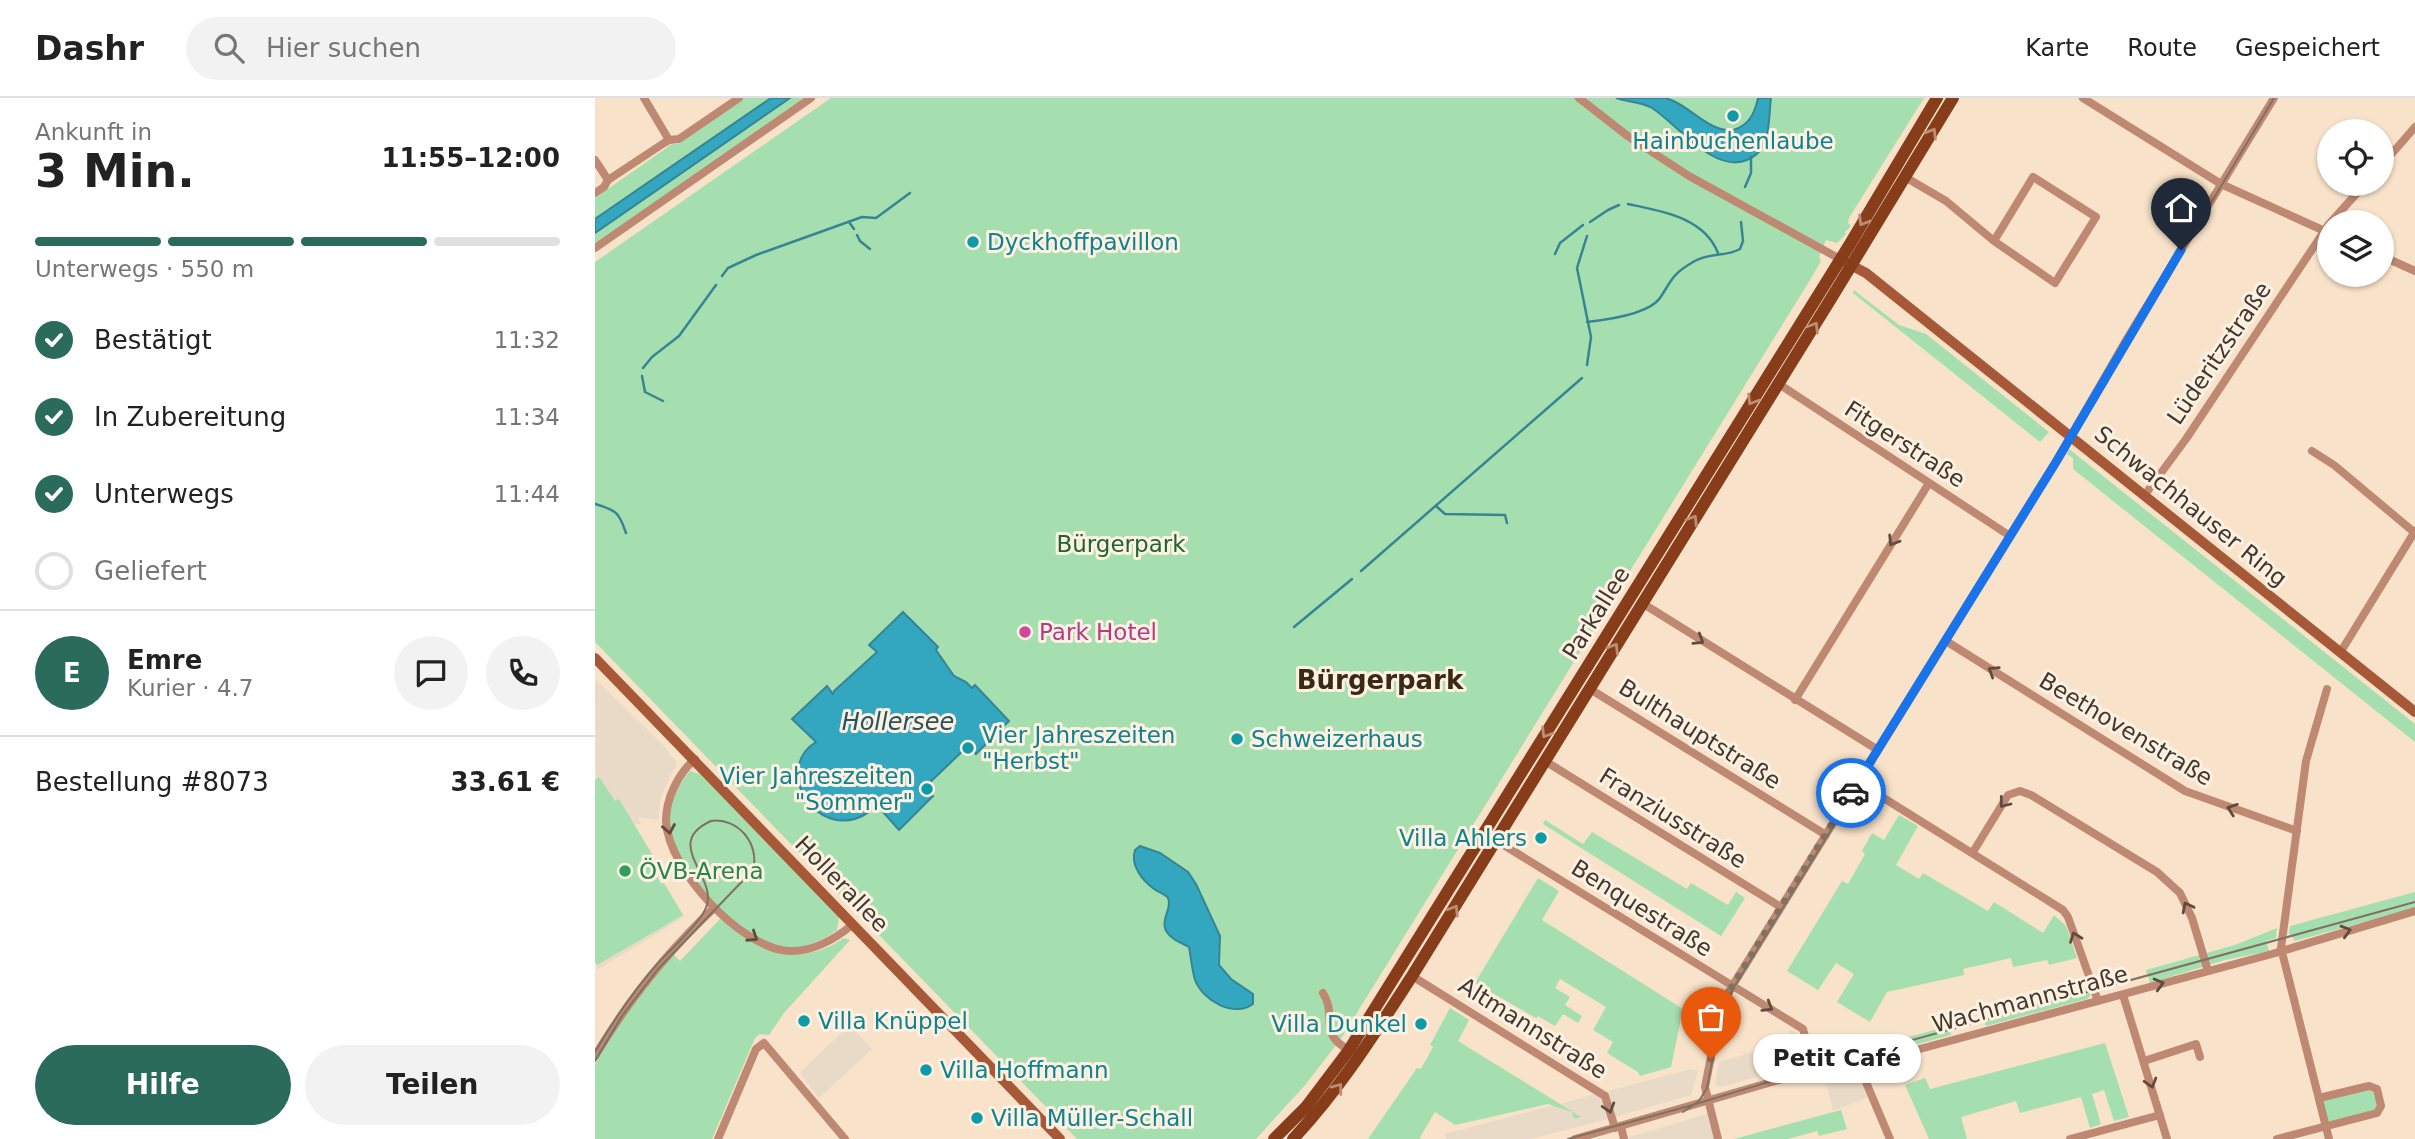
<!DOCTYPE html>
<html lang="de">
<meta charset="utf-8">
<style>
:root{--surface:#fff;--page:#f2f2f2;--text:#222;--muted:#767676;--line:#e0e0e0;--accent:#2a6b5b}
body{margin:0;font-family:"DejaVu Sans",sans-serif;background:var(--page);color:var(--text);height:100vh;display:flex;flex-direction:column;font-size:26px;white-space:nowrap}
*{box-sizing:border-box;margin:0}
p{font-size:23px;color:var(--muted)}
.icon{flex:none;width:38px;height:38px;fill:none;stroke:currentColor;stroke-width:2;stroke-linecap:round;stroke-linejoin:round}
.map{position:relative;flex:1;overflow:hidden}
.side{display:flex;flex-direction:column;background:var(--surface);width:595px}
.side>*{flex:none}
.buttons{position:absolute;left:1722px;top:21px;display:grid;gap:14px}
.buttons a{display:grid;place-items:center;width:77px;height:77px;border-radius:50%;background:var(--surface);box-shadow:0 2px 5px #0004;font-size:35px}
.pin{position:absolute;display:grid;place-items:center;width:60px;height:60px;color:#fff;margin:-72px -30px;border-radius:50% 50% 50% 0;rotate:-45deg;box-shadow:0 0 7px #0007}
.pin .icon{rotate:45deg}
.courier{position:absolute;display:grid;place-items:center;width:70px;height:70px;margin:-35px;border:5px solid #1a73e8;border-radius:50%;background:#fff;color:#222;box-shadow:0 2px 9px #0007}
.bubble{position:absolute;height:49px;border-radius:24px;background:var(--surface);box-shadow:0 2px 5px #0004;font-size:23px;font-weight:700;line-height:49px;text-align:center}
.head em{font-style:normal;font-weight:700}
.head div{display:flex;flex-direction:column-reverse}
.head{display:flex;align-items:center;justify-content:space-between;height:119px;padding:0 35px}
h1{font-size:46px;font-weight:700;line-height:52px}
.bar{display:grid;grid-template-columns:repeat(4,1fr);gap:10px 7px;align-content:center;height:84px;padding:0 35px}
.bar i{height:9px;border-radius:5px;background:var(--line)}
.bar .current{background:var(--accent)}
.bar p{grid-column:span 4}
.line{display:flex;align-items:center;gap:18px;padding:0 35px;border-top:2px solid var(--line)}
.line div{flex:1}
.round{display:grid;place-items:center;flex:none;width:74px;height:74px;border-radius:37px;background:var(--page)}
ol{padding:0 35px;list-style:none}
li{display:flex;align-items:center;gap:21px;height:77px}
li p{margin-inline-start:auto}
li .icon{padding:7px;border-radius:50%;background:var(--accent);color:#fff;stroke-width:4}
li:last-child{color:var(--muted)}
li i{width:38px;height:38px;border:4px solid var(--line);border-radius:50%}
.button{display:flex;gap:14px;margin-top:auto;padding:14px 35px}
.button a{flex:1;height:80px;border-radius:42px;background:var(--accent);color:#fff;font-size:28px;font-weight:700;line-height:80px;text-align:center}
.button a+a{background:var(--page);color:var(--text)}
header{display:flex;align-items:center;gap:42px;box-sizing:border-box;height:98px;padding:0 35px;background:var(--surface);border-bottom:2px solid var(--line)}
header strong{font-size:33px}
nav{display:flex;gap:38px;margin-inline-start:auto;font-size:24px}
.search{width:490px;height:63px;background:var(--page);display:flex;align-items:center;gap:18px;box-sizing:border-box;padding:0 24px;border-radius:38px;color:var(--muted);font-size:26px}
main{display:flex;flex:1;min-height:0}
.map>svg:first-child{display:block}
.commercial{fill:#e8dac7}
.green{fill:#a5dfaf}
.water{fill:#33a6c0;stroke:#378594;stroke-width:2}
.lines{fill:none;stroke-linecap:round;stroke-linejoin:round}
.stream{stroke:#378594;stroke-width:2.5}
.street{stroke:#be8872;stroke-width:8}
.secondary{stroke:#a65837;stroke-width:10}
.primary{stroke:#873d1a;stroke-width:12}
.tram{stroke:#7f7263;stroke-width:2}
.oneway{stroke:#bd8e74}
.oneway2{stroke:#604b3f}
.done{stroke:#807364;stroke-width:7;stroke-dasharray:0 12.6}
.route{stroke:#1a73e8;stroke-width:9}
.culture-dot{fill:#0f9aa8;stroke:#fef1e2;stroke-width:2.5}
.hotel-dot{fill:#d1479c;stroke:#fef1e2;stroke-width:2.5}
.leisure-dot{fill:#2e9e5b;stroke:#fef1e2;stroke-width:2.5}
.labels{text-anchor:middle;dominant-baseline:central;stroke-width:6;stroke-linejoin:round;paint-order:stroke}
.culture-label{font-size:23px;fill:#0d838f;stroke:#fef1e2;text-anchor:start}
.street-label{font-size:23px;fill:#40372e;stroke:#fef1e2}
.park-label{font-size:23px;fill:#1d6632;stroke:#fef1e2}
.hotel-label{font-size:23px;fill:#b23c85;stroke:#fef1e2;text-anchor:start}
.leisure-label{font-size:23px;fill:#27864d;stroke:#fef1e2;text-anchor:start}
.water-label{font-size:24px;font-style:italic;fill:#255460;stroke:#fef1e2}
.quarter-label{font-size:26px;font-weight:bold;fill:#3a2915;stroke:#fef1e2}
</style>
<header>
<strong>Dashr</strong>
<div class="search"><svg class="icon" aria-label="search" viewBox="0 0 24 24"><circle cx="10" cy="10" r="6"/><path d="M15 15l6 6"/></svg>Hier suchen</div>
<nav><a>Karte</a><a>Route</a><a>Gespeichert</a></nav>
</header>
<main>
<section class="side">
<div class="head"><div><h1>3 Min.</h1><p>Ankunft in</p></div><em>11:55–12:00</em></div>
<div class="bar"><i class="current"></i><i class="current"></i><i class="current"></i><i></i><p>Unterwegs · 550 m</p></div>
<ol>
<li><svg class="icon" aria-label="check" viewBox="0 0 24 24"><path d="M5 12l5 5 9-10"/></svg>Bestätigt<p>11:32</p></li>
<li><svg class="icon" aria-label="check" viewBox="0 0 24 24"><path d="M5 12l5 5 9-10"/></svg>In Zubereitung<p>11:34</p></li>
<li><svg class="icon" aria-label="check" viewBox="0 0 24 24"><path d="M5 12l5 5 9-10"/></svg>Unterwegs<p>11:44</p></li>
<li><i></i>Geliefert</li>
</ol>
<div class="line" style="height:126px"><b class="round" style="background:var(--accent);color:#fff">E</b><div><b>Emre</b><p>Kurier · 4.7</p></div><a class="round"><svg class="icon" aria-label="chat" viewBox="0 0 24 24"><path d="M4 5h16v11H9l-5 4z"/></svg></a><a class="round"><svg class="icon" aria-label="phone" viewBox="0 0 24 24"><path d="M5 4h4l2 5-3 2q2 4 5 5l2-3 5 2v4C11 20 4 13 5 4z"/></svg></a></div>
<div class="line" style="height:91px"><div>Bestellung #8073</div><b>33.61 €</b></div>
<div class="button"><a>Hilfe</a><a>Teilen</a></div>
</section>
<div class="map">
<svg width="1820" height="1041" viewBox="0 0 1820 1041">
<rect width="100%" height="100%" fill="#f8e2c9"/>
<g class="commercial">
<path d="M 0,581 L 68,647 L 82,665 L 65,701 L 63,722 L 43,719 L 46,726 L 39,726 L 61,763 L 57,766 L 61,773 L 60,774 L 66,786 L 69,785 L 89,819 L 2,872 Z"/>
<path d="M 254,927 L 277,951 L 224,1000 L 205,975 Z"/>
<path d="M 1196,932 L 1209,939 L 1216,964 L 1126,989 L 1120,987 L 1124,964 L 1188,945 Z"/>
<path d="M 1096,971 L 1103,973 L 1096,997 L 1006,1023 L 935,1041 L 851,1041 L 850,1036 Z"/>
<path d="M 1266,974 L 1276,998 L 1238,1013 L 1231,983 Z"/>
<path d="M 1115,1015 L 1122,1041 L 1024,1041 L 1056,1033 Z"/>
</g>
<g class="green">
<path d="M 149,0 L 176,0 L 0,121 L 0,100 L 77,46 L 83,46 Z"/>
<path d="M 195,0 L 210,0 L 0,146 L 0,135 Z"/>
<path d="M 236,0 L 1329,0 L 1254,120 L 1253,125 L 1256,128 L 1250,134 L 1251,136 L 1242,145 L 1231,142 L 1224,159 L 1226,163 L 1215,182 L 747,939 L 711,986 L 661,1041 L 482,1041 L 0,544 L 0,164 Z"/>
<path d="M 1259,192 L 1304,227 L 1331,236 L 1454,334 L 1445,344 L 1258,195 Z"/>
<path d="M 1474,351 L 1820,626 L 1820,644 L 1478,371 L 1478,360 L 1472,356 Z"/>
<path d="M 95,673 L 105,676 L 244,819 L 242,832 C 230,841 214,849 198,850 C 151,850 79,773 75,727 C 73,707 82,688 95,673 Z"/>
<path d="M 4,679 L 20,703 L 24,701 L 61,763 L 57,766 L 61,773 L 60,774 L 66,786 L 69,785 L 88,817 L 2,867 L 0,864 L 0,682 Z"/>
<path d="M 1304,717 L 1323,728 L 1301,767 L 1324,781 L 1328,775 L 1393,813 L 1399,804 L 1448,835 L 1459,817 L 1471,828 L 1482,860 L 1454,867 L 1452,862 L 1418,869 L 1416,860 L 1368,871 L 1369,877 L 1292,894 L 1275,924 L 1242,904 L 1259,876 L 1241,865 L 1223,892 L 1192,873 L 1247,783 L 1253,786 L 1270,756 L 1267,753 L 1277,735 L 1289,742 Z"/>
<path d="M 950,722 L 988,746 L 997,734 L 1092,791 L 1096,785 L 1133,807 L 1141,794 L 1150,800 L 1126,838 L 948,726 Z"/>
<path d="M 943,780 L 964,793 L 947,822 L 1088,911 L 1076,969 L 1045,978 L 1043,974 L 1012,955 L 1018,944 L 998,932 L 1011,909 L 965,881 L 960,890 L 975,899 L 970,907 L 987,918 L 983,925 L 968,916 L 960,928 L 943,918 L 941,920 L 880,885 Z"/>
<path d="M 1820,794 L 1820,810 L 1700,843 L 1694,835 L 1695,828 Z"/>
<path d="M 126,820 C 173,846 197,874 249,840 L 255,842 L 189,915 L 174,937 L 165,936 L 160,940 L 117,1041 L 0,1041 C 0,1018 0,992 0,969 C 3,948 62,877 78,856 L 85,863 Z"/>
<path d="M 1682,830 L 1681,840 L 1671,843 L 1674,853 L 1630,862 L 1555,885 L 1551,872 L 1640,847 Z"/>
<path d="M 1492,890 L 1495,892 L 1495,898 L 1492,901 L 1391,928 L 1389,919 Z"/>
<path d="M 855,910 L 874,922 L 863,943 L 986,1019 L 979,1021 L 977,1014 L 953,1006 L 860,1027 L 840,1014 L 825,1039 L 826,1041 L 773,1041 L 822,970 L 826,971 L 838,949 L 835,947 Z"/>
<path d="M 1354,928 L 1356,937 L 1301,952 L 1299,943 Z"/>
<path d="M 1293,945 L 1295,954 L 1270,961 L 1262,955 Z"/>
<path d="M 1510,945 L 1534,1019 L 1519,1023 L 1509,992 L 1497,996 L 1506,1026 L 1495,1030 L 1486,999 L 1425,1015 L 1421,1003 L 1366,1019 L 1372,1041 L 1334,1041 L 1310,987 L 1330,980 L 1335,991 Z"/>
<path d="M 1771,991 L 1781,996 L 1783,1005 L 1778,1014 L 1737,1024 L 1732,1023 L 1728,1006 L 1729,1002 Z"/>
<path d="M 1246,1012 L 1252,1031 L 1224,1038 L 1222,1033 L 1193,1041 L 1139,1041 Z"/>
</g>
<g class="water">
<path d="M 176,0 L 195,0 L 0,135 L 0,121 Z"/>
<path d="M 1021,0 C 1037,0 1055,0 1070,0 C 1095,5 1121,45 1147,28 C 1157,22 1161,10 1163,0 L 1176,0 C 1174,16 1175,33 1168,48 C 1165,54 1159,59 1152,62 C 1119,76 1082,26 1057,10 C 1047,4 1033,4 1021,0 Z"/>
<path d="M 308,514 L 343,549 L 341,552 L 359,578 L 371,584 L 377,590 L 380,587 L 414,623 L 381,656 L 373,648 L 329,690 L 338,698 L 304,732 L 281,706 C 278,713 268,718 260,721 C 213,733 181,668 221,644 L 197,621 L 232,588 L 238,596 L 239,593 L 282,554 L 274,547 Z"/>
<path d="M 545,748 L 565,755 L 593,774 L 601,786 L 625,838 L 624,867 L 636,881 L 658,896 L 658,906 C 639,920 608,903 600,882 C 597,872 596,860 594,849 C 589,846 583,844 579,841 C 558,827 579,812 573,800 C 570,796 563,794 559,791 C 547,782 535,767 540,752 Z"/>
</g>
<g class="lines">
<g class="stream">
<path d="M 1150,89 L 1156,75 L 1156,59"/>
<path d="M 1033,106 C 1066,113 1109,119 1123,155"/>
<path d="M 254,124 L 259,131"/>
<path d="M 995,124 L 1013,112 L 1024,107"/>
<path d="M 262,137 L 265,143 L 275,151"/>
<path d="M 960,156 L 965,145 L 988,127"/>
<path d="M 127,178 L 133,170 L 161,157 L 267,119 L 281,120 L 315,95"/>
<path d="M 992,224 C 1010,222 1053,217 1065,200 C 1077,182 1076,177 1098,164 C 1115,154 1131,159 1145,151 L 1148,143 L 1146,124"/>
<path d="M 992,267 L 996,239 L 982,170 L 992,138"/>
<path d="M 48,270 L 57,259 L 84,238 L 121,187"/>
<path d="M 47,278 L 50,294 L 68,303"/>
<path d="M 0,406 C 21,412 24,414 31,435"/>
<path d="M 841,408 L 850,416 L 910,417 L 912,425"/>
<path d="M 766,473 L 987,280"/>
<path d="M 699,529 L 757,481"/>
</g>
<g class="street">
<path d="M 49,0 L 74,42"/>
<path d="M 984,0 L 1034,39 L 1094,78 L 1245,161"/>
<path d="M 1488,0 L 1626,86 L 1734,135"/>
<path d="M 0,62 L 13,82"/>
<path d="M 1787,67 L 1820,29"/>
<path d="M 1310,79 L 1351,103 L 1399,143 L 1460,185 L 1501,119 L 1438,79 L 1399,143"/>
<path d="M 0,95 L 9,89 L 13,82 L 69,45 L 74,42 L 84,41 L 144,0"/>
<path d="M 1736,124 L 1770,86"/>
<path d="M 0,150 L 216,0"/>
<path d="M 1787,158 L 1820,173"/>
<path d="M 1184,286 L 1415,438"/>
<path d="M 1717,353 L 1739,367 L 1820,435"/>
<path d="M 1549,398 L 1591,341 L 1734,126"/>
<path d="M 1047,505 L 1283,652"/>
<path d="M 1351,543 L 1590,693 L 1702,733"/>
<path d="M 1745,555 L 1820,433"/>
<path d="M 995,591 L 1231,737"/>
<path d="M 1732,591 L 1711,663 L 1686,850 L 1734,1041"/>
<path d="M 1200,602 L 1334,385"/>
<path d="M 100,661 C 83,676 71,700 71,723 C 73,771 145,850 194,853 C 217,854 240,841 257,827"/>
<path d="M 950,663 L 1186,809"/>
<path d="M 1263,684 L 1468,812 L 1473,819 L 1503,903"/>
<path d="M 902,743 L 1208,931 L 1219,971"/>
<path d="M 1378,754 L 1413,697 L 1425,693 L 1436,697 L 1562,774 L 1585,795 L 1597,820 L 1613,873"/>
<path d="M 817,878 L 1010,998 L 1020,1030"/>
<path d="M 728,895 C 743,919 722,935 754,952"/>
<path d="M 1528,897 L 1572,1041"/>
<path d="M 0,958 C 33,903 72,854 119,810"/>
<path d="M 1262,963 L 1295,1041"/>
<path d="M 1549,963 L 1601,946 L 1605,959"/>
<path d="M 1026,1029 L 1029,1041"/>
<path d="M 123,1041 L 161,951 L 169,945 L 250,1041"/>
<path d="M 980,1041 L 1253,962 L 1273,965 L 1677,856 L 1820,813"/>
<path d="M 1123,1041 L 1110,989 L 1123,923 L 1133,895 L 1461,364 L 1533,239 L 1679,0"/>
<path d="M 1475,1041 L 1565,1017"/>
<path d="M 1682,1041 L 1782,1015 L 1786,1008 L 1782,991 L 1774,988 L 1724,1000"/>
</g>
<g class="secondary">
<path d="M 1252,165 L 1271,175 L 1820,614"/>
<path d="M 0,560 L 465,1041"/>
</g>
<g class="primary">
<path d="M 679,1041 L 711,1009 L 754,952 L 1255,146 L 1342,0"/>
<path d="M 698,1041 C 745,991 780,935 817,878 L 1237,199 L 1358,0"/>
</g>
<g class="tram">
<path d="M 0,954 C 18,923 39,892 63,865 C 76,851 102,828 110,812 C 127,781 65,746 116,723 C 143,719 165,746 158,772 L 63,871 L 27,918 L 0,963"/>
<path d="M 1088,1014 L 1104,1003 L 1112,990 L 1125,923 L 1139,889 L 1474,347 L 1509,283 L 1679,0"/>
<path d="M 973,1041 L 1094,1008 L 1259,958 L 1820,804"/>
</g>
</g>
<defs><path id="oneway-chevron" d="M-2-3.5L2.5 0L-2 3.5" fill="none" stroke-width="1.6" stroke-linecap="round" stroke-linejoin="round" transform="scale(1.75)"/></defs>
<g class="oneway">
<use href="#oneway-chevron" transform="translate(1337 35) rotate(-59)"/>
<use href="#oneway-chevron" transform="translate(1268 123) rotate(121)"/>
<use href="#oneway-chevron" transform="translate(1219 229) rotate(-58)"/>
<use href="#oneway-chevron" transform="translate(1157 302) rotate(122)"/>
<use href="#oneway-chevron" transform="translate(1098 422) rotate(-58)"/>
<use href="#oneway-chevron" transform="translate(1019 550) rotate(-59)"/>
<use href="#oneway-chevron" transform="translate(951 635) rotate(122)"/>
<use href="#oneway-chevron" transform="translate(859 812) rotate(-58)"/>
<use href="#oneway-chevron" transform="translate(743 990) rotate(-53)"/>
</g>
<g class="oneway2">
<use href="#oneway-chevron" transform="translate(1298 443) rotate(122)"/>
<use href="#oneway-chevron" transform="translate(1104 542) rotate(32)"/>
<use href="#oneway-chevron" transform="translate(1398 573) rotate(-148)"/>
<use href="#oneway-chevron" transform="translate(1409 705) rotate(128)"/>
<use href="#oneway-chevron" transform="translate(1637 711) rotate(-161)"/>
<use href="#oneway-chevron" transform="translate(74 731) rotate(80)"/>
<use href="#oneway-chevron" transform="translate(1592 809) rotate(-117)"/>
<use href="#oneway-chevron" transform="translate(1751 833) rotate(-16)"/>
<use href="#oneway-chevron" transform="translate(158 839) rotate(33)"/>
<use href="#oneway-chevron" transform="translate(1480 839) rotate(-110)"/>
<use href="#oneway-chevron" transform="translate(1564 886) rotate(-15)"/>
<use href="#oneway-chevron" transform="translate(1173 909) rotate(31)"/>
<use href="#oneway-chevron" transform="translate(1556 985) rotate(74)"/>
<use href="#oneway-chevron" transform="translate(1014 1010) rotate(73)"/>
</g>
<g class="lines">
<path class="done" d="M 1116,961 L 1123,923 L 1133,895 L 1256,695"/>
<path class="route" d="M 1256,695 L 1461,364 L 1586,152"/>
</g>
<g class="culture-dot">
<circle cx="1138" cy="18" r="7"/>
<circle cx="378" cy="144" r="7"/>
<circle cx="642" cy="641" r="7"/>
<circle cx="373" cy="650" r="7"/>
<circle cx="332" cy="691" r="7"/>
<circle cx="946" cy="740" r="7"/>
<circle cx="209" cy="923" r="7"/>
<circle cx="826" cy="926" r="7"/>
<circle cx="331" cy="972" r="7"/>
<circle cx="382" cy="1020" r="7"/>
</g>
<circle class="hotel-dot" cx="430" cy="534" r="7"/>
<circle class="leisure-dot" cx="30" cy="773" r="7"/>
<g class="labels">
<g class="culture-label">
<text x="1138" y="43" text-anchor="middle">Hainbuchenlaube</text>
<text x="392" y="144">Dyckhoffpavillon</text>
<text x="387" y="637">Vier Jahreszeiten<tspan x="387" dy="26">"Herbst"</tspan></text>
<text x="656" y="641">Schweizerhaus</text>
<text x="318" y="678" text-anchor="end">Vier Jahreszeiten<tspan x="318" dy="26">"Sommer"</tspan></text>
<text x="932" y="740" text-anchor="end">Villa Ahlers</text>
<text x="223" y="923">Villa Knüppel</text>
<text x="812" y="926" text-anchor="end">Villa Dunkel</text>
<text x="345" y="972">Villa Hoffmann</text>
<text x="396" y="1020">Villa Müller-Schall</text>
</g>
<g class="street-label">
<text transform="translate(1624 255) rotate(-56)">Lüderitzstraße</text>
<text transform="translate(1310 346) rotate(33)">Fitgerstraße</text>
<text transform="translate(1596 408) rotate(39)">Schwachhauser Ring</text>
<text transform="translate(1001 515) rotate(-58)">Parkallee</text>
<text transform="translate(1531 631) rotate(31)">Beethovenstraße</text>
<text transform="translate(1105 636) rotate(32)">Bulthauptstraße</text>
<text transform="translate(1078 720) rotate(32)">Franziusstraße</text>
<text transform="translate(247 786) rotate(46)">Hollerallee</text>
<text transform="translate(1047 810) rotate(32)">Benquestraße</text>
<text transform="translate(1435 901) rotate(-15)">Wachmannstraße</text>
<text transform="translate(938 930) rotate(32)">Altmannstraße</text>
</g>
<g class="park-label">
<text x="526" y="446">Bürgerpark</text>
</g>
<g class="hotel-label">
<text x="444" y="534">Park Hotel</text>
</g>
<g class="leisure-label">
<text x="44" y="773">ÖVB-Arena</text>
</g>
<g class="water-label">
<text x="303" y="624">Hollersee</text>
</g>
<g class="quarter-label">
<text x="785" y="582">Bürgerpark</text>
</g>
</g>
</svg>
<div class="buttons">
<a><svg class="icon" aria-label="locate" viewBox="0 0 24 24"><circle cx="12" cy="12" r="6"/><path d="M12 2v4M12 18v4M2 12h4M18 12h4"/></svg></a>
<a><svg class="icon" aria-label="layers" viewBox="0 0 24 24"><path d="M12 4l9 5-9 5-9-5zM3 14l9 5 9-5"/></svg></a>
</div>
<div class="pin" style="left:1116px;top:961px;background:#ea580c"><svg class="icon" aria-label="bag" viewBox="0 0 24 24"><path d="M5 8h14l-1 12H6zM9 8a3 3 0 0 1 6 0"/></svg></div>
<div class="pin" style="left:1586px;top:152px;background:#1f2937"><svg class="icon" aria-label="home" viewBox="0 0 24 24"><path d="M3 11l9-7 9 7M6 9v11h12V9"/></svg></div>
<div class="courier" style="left:1256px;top:695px"><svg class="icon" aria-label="car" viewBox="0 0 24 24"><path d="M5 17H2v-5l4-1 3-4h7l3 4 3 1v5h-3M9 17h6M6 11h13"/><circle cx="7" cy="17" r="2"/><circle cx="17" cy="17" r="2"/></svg></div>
<div class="bubble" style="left:1158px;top:936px;width:168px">Petit Café</div>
</div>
</main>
